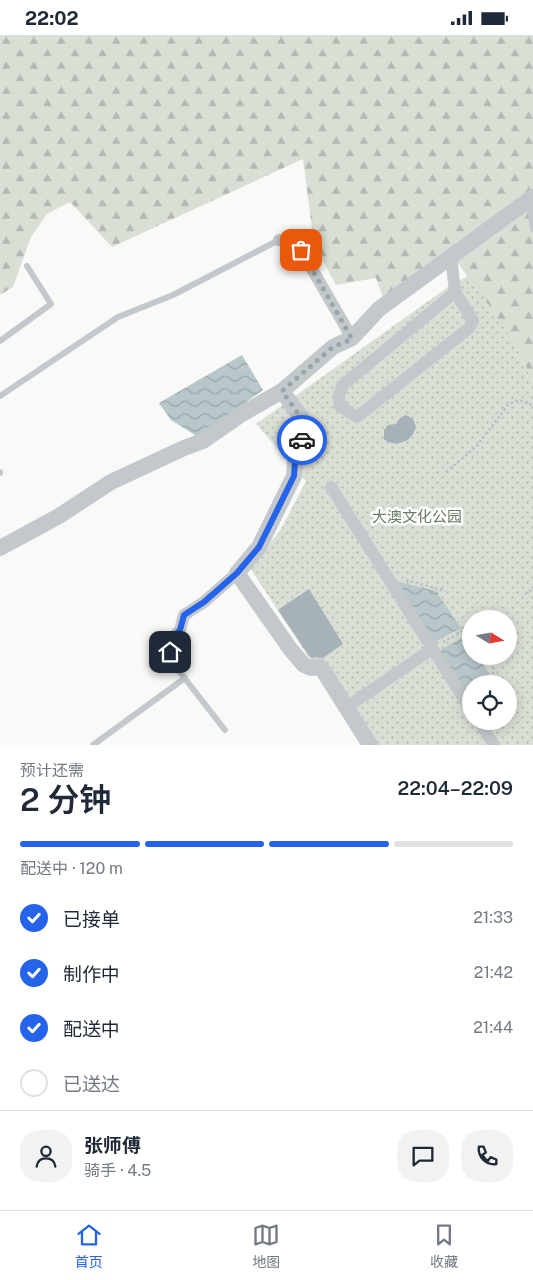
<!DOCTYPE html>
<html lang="zh">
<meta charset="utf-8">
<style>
:root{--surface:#fff;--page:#f2f2f3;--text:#1f2937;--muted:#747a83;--line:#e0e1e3;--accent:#2563eb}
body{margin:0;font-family:"Public Sans","Noto Sans SC",sans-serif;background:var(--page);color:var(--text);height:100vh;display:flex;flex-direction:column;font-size:19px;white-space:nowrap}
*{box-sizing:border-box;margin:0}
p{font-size:16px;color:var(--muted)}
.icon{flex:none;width:28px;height:28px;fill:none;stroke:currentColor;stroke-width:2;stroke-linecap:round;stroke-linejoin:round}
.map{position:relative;height:710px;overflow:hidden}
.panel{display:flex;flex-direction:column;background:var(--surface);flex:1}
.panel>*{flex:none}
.needle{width:32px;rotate:101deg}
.fabs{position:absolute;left:462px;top:575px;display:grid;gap:10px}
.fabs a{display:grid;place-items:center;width:55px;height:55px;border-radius:50%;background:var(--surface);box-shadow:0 2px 12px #0003;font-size:25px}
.pin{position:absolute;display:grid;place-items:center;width:42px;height:42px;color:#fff;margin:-21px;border-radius:10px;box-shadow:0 2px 8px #0006}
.courier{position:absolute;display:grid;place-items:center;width:50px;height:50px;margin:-25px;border:4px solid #2563eb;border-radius:50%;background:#fff;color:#222;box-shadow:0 1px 6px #0007}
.overview em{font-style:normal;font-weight:600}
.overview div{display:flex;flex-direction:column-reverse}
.overview{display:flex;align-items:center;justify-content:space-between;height:85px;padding:0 20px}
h1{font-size:32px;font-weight:600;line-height:38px}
.bar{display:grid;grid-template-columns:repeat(4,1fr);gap:8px 5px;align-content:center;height:60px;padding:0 20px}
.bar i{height:6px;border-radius:4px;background:var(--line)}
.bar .active{background:var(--accent)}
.bar p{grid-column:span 4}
.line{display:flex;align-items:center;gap:12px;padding:0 20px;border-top:1px solid var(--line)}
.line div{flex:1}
.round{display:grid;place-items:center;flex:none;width:52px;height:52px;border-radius:20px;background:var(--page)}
ol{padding:0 20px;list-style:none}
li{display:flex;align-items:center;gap:15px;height:55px}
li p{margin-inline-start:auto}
li .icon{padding:5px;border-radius:50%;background:var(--accent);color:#fff;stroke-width:4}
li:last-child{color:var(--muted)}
li i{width:28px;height:28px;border:2px solid var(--line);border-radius:50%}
.status{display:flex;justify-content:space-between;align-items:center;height:35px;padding:0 25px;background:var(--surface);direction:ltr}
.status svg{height:14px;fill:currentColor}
.menu{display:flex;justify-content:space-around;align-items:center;height:70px;border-top:1px solid var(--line);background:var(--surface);font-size:14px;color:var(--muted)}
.menu a{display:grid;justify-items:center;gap:2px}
.menu .active{color:var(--accent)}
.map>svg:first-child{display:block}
.forest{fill:url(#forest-firs)}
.park{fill:url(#park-dots);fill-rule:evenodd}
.water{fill:url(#water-waves)}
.building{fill:#a6b2b7}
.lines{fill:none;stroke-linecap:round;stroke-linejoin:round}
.path{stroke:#bcc0c3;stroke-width:2.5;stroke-dasharray:2.5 2.5;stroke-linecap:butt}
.service{stroke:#c2c8cb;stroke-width:6}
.minor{stroke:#c2c8cb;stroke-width:12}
.tertiary{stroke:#c2c8cb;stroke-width:16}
.done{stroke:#98a6ac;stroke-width:5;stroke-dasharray:0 9}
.route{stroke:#2563eb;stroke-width:6}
.labels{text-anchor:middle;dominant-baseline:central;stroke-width:5;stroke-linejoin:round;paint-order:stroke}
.park-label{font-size:15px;fill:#697a62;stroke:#fff}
</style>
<div class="status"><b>22:02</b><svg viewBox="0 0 49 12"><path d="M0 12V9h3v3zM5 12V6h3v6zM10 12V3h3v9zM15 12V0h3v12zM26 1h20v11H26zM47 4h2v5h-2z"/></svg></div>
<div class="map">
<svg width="533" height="710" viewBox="0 0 533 710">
<defs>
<pattern id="forest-firs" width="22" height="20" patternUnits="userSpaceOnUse" patternTransform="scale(1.25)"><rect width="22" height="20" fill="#dadfd6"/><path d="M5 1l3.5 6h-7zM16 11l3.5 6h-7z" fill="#b4bab3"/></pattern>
<pattern id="park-dots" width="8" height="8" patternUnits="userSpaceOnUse" patternTransform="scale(1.25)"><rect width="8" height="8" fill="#dadfd6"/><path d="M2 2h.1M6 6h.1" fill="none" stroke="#b4bab3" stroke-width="1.8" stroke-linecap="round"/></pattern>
<pattern id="water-waves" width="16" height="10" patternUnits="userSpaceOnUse" patternTransform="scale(1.25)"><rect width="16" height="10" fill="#b8c7ca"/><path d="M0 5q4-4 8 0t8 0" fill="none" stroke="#99a6aa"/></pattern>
</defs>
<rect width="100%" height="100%" fill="#f9f9f7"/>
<path class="forest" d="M 0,0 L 533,0 L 533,346 L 512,304 L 450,217 L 385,268 L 376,243 L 336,250 L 314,210 L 303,124 L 112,212 L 70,167 L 47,179 L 31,202 L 13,252 L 0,260 Z"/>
<path class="park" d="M 469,241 L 512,304 L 533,346 L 533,710 L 366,710 L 250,533 L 281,494 L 306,446 L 256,389 L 455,247 ZM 471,584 L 509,584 L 509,621 L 471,621 ZM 471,649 L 509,649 L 509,686 L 471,686 Z"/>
<g class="water">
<path d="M 242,320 L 263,355 L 198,402 L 171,385 L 159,368 Z"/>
<path d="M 395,546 L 436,556 L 461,593 L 435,607 Z"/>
<path d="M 465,601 L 471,611 L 471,621 L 478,621 L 490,640 L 489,649 L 471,649 L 471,664 L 440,615 Z"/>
</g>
<g class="building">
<path d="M 406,380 L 413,384 L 416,392 L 413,399 L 408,405 L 397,409 L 388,407 L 384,404 L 384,395 L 388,390 L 396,389 L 400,383 Z"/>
<path d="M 309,554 L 343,609 L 323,623 L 310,622 L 278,575 Z"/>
</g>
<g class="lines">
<g class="path">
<path d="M 446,437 L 476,412 L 508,370 L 516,366 L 523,366 L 533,371"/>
<path d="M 406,545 L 445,556"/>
<path d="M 525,559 L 533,554"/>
<path d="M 443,607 L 466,594"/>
<path d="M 491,649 L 494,633"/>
</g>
<g class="service">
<path d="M 529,167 L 533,194"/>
<path d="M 0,306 L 51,269 L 27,231"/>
<path d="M 0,361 L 118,282 L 173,260 L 279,205"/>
<path d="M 0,438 L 0,437"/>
<path d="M 168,607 L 172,627 L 225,695"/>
<path d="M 93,710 L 185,643"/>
</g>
<g class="minor">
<path d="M 279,205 L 290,205 L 301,215 L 352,303"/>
<path d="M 451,221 L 455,257 L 473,286 L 469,293 L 357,382 L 340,371 L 339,360 L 343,350 L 455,257"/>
<path d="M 331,452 L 471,675"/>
<path d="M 168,607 L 180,595 L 184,580 L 204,567 L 237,538"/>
<path d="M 347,672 L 432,614"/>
<path d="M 479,686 L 494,710"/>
</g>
<g class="tertiary">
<path d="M 282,356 L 333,312 L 352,303 L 379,274 L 533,162"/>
<path d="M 0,513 L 59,481 L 111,447 L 184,413 L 203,406 L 242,379 L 282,356 L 310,395 L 296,412 L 294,441 L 259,512 L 237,538 L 291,615 L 304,630 L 311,633 L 320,632 L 324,637 L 370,710"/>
</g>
</g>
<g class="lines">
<path class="done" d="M 301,215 L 352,304 L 333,312 L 282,356 L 310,395 L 302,405"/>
<path class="route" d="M 170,617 L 168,607 L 180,595 L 184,580 L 204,567 L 237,538 L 259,512 L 294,441 L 296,412 L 302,405"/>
</g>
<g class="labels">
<g class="park-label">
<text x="417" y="481">大澳文化公园</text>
</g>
</g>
</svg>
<div class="fabs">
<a><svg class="needle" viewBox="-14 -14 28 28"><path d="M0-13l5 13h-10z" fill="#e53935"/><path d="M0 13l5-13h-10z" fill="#747a83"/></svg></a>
<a><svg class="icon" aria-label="locate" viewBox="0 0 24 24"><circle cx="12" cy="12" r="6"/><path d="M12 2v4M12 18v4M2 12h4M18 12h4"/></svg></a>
</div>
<div class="pin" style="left:301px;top:215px;background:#ea580c"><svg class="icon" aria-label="bag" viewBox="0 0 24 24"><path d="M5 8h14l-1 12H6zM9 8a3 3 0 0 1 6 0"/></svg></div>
<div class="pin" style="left:170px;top:617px;background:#1f2937"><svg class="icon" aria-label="home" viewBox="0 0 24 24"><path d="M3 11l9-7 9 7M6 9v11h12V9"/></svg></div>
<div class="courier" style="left:302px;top:405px"><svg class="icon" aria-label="car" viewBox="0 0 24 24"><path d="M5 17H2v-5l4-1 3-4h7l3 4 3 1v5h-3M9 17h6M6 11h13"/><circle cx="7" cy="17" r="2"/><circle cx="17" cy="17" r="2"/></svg></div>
</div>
<section class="panel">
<div class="overview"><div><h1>2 分钟</h1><p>预计还需</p></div><em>22:04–22:09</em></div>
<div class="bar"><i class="active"></i><i class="active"></i><i class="active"></i><i></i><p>配送中 · 120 m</p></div>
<ol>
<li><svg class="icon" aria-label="check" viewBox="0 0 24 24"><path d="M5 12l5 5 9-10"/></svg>已接单<p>21:33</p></li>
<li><svg class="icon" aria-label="check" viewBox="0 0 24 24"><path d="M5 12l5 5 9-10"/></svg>制作中<p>21:42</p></li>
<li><svg class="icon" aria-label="check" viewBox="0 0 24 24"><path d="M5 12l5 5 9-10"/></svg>配送中<p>21:44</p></li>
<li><i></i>已送达</li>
</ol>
<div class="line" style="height:90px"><a class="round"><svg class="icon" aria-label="person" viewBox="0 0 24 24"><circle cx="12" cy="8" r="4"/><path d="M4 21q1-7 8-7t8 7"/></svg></a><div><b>张师傅</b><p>骑手 · 4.5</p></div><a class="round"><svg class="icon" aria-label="chat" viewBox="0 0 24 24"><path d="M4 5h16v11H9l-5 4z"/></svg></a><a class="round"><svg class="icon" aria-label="phone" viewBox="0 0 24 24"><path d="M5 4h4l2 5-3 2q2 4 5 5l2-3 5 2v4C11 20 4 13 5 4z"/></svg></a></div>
</section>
<nav class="menu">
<a class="active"><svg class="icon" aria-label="home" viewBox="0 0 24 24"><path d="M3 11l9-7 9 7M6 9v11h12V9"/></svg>首页</a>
<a><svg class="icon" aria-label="map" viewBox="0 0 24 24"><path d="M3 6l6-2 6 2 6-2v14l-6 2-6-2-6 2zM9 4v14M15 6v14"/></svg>地图</a>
<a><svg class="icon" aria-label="saved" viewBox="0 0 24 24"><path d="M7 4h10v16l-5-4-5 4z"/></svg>收藏</a>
</nav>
